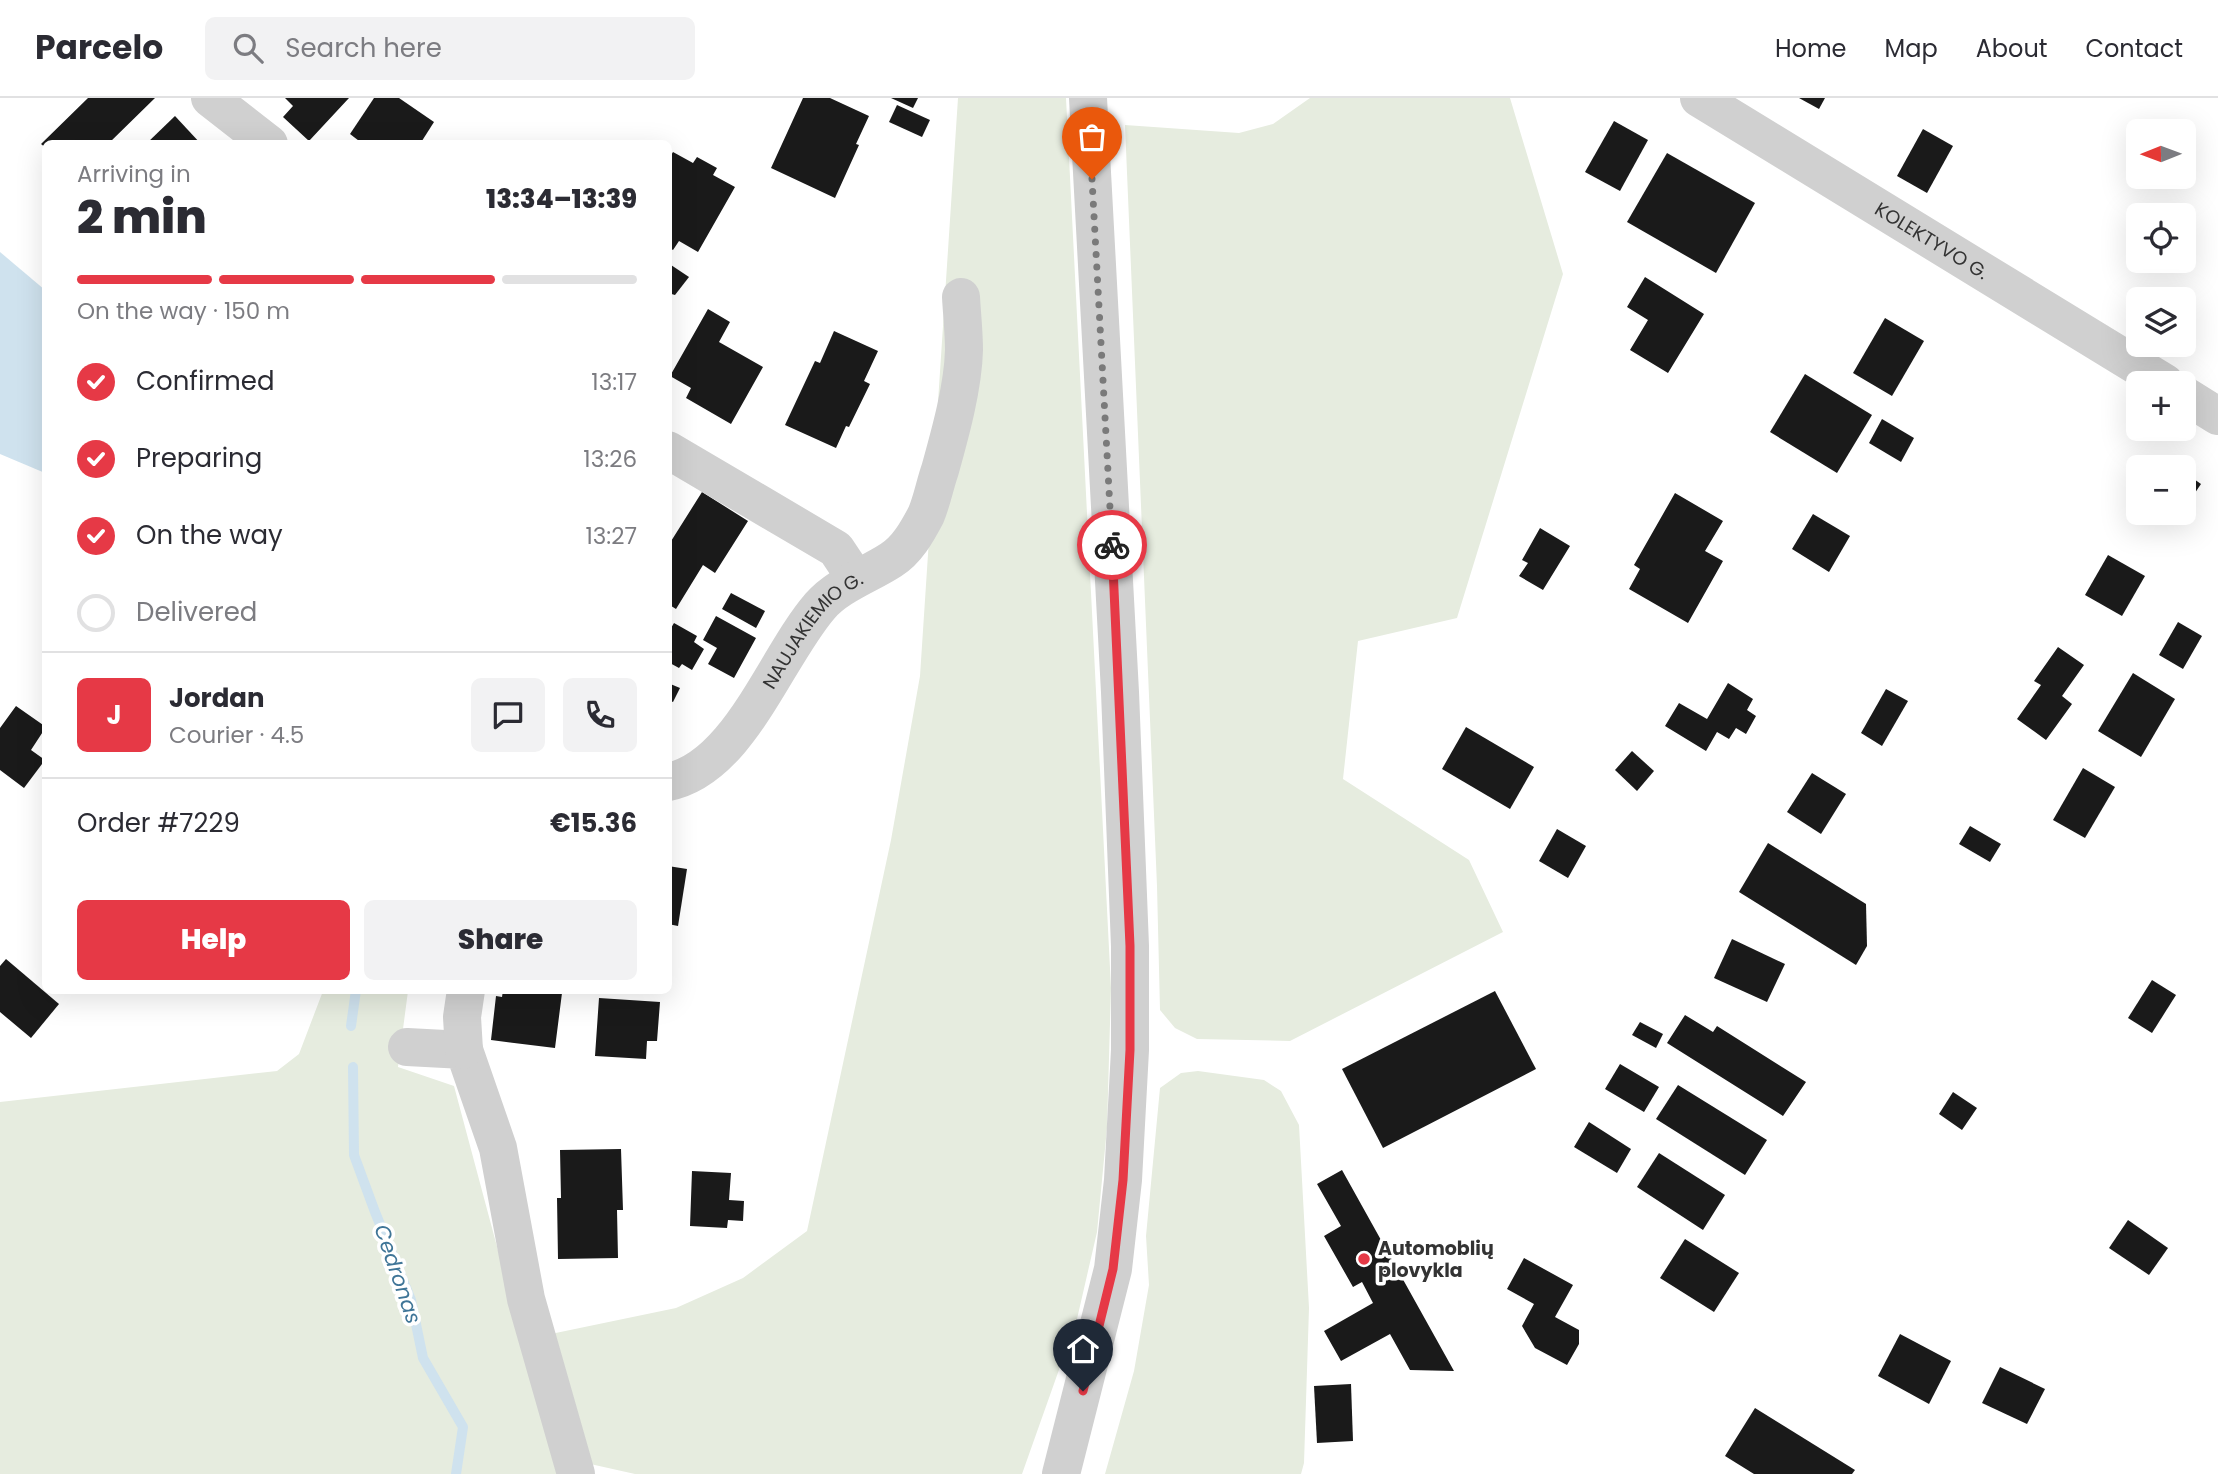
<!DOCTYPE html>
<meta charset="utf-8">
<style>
:root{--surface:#fff;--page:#f2f2f3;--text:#2b2b33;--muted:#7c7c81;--line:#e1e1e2;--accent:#e63946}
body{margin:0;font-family:Poppins,sans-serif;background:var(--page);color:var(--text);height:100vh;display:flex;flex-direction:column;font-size:26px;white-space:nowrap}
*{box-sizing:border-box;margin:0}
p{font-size:23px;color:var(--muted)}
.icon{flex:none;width:38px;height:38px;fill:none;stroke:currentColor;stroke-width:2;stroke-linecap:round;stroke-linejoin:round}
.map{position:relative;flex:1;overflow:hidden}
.sheet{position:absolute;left:42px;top:42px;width:630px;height:854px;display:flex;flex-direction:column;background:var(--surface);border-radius:10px;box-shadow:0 7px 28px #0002}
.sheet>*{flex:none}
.needle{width:46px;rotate:269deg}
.tools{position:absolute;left:2126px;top:21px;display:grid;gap:14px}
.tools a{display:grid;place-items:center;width:70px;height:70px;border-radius:10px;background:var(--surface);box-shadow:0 7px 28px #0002;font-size:35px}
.pin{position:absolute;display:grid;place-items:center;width:60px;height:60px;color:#fff;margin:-72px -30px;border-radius:50% 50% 50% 0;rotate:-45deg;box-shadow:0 0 7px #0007}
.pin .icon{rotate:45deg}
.courier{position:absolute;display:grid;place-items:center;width:70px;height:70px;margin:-35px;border:5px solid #e63946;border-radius:50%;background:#fff;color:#222;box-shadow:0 2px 9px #0007}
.overview em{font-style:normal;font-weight:800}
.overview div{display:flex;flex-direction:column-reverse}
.overview{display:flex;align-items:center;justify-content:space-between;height:119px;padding:0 35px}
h1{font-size:46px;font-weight:800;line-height:52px}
.bar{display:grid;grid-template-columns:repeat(4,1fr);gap:10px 7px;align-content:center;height:84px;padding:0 35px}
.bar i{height:9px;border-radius:5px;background:var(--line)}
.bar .on{background:var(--accent)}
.bar p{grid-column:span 4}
.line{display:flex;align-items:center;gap:18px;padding:0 35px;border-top:2px solid var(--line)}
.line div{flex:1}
.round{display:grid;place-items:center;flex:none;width:74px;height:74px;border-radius:10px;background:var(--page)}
ol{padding:0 35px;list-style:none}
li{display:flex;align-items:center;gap:21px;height:77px}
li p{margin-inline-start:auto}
li .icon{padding:7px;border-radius:50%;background:var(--accent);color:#fff;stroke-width:4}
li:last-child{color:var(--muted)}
li i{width:38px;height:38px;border:4px solid var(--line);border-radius:50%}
.button{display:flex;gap:14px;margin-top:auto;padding:14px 35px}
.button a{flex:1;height:80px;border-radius:10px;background:var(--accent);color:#fff;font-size:28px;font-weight:800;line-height:80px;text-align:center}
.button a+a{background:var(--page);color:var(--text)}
header{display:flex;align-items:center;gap:42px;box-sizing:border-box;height:98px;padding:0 35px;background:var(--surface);border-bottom:2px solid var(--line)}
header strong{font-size:33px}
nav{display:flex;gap:38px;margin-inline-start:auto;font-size:24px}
.search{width:490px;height:63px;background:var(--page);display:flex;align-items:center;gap:18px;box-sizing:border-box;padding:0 24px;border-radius:10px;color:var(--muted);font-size:26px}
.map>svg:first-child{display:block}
.green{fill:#e6ecdf}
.water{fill:#cfe2ee}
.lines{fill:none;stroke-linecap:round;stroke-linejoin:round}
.stream{stroke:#cfe2ee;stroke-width:10}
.building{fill:#1a1a1a}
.minor{stroke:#d0d0d0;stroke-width:38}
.done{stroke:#7a7a7a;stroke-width:7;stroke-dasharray:0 12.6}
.route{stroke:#e63946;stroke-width:9}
.poi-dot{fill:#e63946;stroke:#fff;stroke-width:2.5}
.labels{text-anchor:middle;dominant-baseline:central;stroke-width:7;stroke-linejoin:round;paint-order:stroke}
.street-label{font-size:19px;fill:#333;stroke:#fff}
.poi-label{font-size:19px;font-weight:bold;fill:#333;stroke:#fff;text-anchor:start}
.water-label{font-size:21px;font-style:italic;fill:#3f7597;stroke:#fff}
</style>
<header>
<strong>Parcelo</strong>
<div class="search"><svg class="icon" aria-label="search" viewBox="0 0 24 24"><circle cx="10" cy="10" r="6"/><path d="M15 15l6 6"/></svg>Search here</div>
<nav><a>Home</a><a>Map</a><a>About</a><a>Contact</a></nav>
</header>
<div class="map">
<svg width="2218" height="1376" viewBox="0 0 2218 1376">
<rect width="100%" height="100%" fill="#fff"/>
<g class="green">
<path d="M 958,0 L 1066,0 L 1111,890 L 1107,1030 L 1097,1134 L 1077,1221 L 1022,1376 L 635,1376 L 568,1361 L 571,1376 L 0,1376 L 0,1004 L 277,973 L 299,956 L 323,893 L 408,893 L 398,969 L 454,988 L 522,1242 L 676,1210 L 743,1180 L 807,1133 L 891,742 L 920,578 Z"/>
<path d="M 1310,0 L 1510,0 L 1563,176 L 1457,520 L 1358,543 L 1343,681 L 1469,762 L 1503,834 L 1290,943 L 1197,941 L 1175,930 L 1160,912 L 1157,788 L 1125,27 L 1239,35 L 1273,26 Z"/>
<path d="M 1198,973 L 1264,982 L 1281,993 L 1299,1027 L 1309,1210 L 1304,1365 L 1301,1376 L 1105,1376 L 1134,1273 L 1149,1187 L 1146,1138 L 1160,990 L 1181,975 Z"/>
</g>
<path class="water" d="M 0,154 L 45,192 L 45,375 L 0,356 Z"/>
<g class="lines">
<g class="stream">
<path d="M 351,928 L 356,892"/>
<path d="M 353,969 L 354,1057 L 375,1114 L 411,1202 L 423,1260 L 463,1329 L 456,1376"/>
</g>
</g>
<g class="building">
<path d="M 88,0 L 155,0 L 108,46 L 46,46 L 46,50 L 41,46 Z"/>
<path d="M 285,0 L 349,0 L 309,43 L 283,19 L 293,8 Z"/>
<path d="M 374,0 L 399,0 L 434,24 L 420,46 L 363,46 L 350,36 Z"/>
<path d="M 803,0 L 830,0 L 869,18 L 856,46 L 859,47 L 835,100 L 771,70 Z"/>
<path d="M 891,0 L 918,0 L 913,10 Z"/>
<path d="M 1799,0 L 1825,0 L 1819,11 Z"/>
<path d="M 897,7 L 930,22 L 922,39 L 889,24 Z"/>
<path d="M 175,18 L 201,46 L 146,46 Z"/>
<path d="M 1614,23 L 1648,42 L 1620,93 L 1585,74 Z"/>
<path d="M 1923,31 L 1953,48 L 1927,95 L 1897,78 Z"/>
<path d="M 673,54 L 693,65 L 697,59 L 717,70 L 713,77 L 735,89 L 698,154 L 679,143 L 673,152 L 668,149 L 668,62 Z"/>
<path d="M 1667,55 L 1755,105 L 1716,175 L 1627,124 Z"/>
<path d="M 668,165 L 689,179 L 675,197 L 668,195 Z"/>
<path d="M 1645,179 L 1704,216 L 1668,275 L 1630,252 L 1648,222 L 1627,209 Z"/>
<path d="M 708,211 L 730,224 L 719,244 L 763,269 L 731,326 L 686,300 L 691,290 L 670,278 Z"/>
<path d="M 1885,220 L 1924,243 L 1892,298 L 1853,275 Z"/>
<path d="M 834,233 L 878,253 L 864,283 L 870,286 L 849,329 L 846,328 L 836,350 L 785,327 L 815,263 L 820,265 Z"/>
<path d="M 1805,276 L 1872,317 L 1837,375 L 1770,334 Z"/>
<path d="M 1882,321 L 1914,340 L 1901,364 L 1869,345 Z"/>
<path d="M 2184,374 L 2201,386 L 2184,411 Z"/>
<path d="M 702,394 L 748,423 L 715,475 L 703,467 L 676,511 L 668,506 L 668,448 Z"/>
<path d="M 1675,395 L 1723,423 L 1705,453 L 1723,463 L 1688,525 L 1629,491 L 1640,471 L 1634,467 Z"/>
<path d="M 1813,416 L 1850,438 L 1829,474 L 1792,451 Z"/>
<path d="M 1540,430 L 1570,448 L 1543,492 L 1519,478 L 1528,465 L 1522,462 Z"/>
<path d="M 2108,457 L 2145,478 L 2122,518 L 2085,497 Z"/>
<path d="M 731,495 L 765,513 L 756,530 L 722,511 Z"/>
<path d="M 716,518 L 756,540 L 734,580 L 708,566 L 717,550 L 703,542 Z"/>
<path d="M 2178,524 L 2202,538 L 2183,571 L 2159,557 Z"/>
<path d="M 674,525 L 697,538 L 694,544 L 704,551 L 692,572 L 682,566 L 679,570 L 668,564 L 668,535 Z"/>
<path d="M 2058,549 L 2084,567 L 2062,598 L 2072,606 L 2046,642 L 2017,621 L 2041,587 L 2034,583 Z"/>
<path d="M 2133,575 L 2175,601 L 2141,659 L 2098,633 Z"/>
<path d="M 668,585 L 680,590 L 673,604 L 668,602 Z"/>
<path d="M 1728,585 L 1753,601 L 1747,612 L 1756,618 L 1746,636 L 1736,630 L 1729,641 L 1717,634 L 1706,653 L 1665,628 L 1679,605 L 1707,621 Z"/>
<path d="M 1886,591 L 1908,603 L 1882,648 L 1861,635 Z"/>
<path d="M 16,608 L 46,629 L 31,652 L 45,662 L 24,690 L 0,672 L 0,630 Z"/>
<path d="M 1466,629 L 1534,669 L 1510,711 L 1442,671 Z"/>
<path d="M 1632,653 L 1654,673 L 1637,693 L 1615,672 Z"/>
<path d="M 2083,670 L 2115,689 L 2085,740 L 2053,722 Z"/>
<path d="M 1812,675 L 1846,696 L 1821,736 L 1787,714 Z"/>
<path d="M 1970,728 L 2001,746 L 1990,764 L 1959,746 Z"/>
<path d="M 1557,731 L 1586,748 L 1568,780 L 1539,763 Z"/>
<path d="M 1768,745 L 1866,806 L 1867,848 L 1856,867 L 1739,794 Z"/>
<path d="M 668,768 L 687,771 L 678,828 L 668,826 Z"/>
<path d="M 1732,841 L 1785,866 L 1767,904 L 1714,880 Z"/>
<path d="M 6,861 L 59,906 L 31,940 L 0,914 L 0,868 Z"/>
<path d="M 2152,882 L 2176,897 L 2152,935 L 2128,920 Z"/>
<path d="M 503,892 L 570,892 L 569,896 L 562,895 L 555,950 L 491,942 L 496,898 L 502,899 Z"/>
<path d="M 1495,893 L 1536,971 L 1383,1050 L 1342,971 Z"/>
<path d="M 599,900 L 660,904 L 657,943 L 647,943 L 646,961 L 595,958 Z"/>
<path d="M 1685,917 L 1713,934 L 1717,928 L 1806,984 L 1783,1018 L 1667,945 Z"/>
<path d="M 1640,924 L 1663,936 L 1656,950 L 1632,937 Z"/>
<path d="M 1620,966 L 1659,989 L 1644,1014 L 1605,991 Z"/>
<path d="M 1678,987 L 1767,1042 L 1745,1077 L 1656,1021 Z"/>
<path d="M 1953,994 L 1977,1010 L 1962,1032 L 1939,1016 Z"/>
<path d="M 1589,1024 L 1631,1051 L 1617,1075 L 1574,1049 Z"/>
<path d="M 621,1051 L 623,1112 L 617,1112 L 618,1160 L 558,1161 L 557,1100 L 561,1100 L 560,1052 Z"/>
<path d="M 1659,1055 L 1725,1097 L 1703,1132 L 1637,1089 Z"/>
<path d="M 1342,1072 L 1454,1273 L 1410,1272 L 1390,1236 L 1341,1263 L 1324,1233 L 1373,1205 L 1362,1184 L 1353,1189 L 1324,1138 L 1341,1128 L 1317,1086 Z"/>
<path d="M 692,1073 L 731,1075 L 729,1102 L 744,1103 L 743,1123 L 728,1122 L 727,1130 L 690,1128 Z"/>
<path d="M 2128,1122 L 2168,1150 L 2149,1177 L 2109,1150 Z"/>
<path d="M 1685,1141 L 1739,1175 L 1714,1214 L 1660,1180 Z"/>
<path d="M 1524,1160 L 1573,1187 L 1555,1219 L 1579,1232 L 1579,1246 L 1567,1267 L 1535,1250 L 1522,1228 L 1534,1206 L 1507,1191 Z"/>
<path d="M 1900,1236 L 1951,1263 L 1929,1306 L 1878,1278 Z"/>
<path d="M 2000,1269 L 2045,1291 L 2027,1326 L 1982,1305 Z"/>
<path d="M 1351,1286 L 1353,1343 L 1317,1345 L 1314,1288 Z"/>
<path d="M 1755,1310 L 1855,1372 L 1852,1376 L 1754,1376 L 1725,1358 Z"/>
</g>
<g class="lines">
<g class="minor">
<path d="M 210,0 L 269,46"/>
<path id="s1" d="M 1699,0 L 2165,285"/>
<path d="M 2184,297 L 2218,318"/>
<path d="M 668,352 L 836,451 L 856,481"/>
<path id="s2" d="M 668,684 C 739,670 775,560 820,508 C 838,487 868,477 891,462 C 907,452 917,434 926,417 C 932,403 935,386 940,372 C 950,336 963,290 964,252 C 964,235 962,217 961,199"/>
<path d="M 407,949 L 464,952 L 498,1050 L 526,1201 L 576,1376"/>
<path d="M 464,952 L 462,919 L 466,892"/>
<path d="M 1061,1376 L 1113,1171 L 1123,1082 L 1130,952 L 1130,848 L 1120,594 L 1088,0"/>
</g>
</g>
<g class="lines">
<path class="done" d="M 1092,81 L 1112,447"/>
<path class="route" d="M 1083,1293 L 1113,1171 L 1123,1082 L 1130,952 L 1130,848 L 1112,447"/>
</g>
<circle class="poi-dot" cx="1364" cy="1161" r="7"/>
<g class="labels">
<g class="street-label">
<text stroke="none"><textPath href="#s1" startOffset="273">KOLEKTYVO G.</textPath></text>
<text stroke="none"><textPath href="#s2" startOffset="215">NAUJAKIEMIO G.</textPath></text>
</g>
<g class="poi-label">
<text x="1378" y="1150">Automoblių<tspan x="1378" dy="22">plovykla</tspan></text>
</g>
<g class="water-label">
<text transform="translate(398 1176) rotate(71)">Cedronas</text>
</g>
</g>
</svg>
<div class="tools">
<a><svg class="needle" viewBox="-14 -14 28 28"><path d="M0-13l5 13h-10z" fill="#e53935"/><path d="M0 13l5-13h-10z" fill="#7c7c81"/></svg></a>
<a><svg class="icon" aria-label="locate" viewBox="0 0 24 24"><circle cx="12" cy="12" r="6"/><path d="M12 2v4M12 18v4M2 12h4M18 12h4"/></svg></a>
<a><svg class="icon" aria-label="layers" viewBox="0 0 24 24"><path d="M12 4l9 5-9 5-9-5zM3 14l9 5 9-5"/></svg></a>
<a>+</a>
<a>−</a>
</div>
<div class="pin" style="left:1092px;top:81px;background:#ea580c"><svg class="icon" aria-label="bag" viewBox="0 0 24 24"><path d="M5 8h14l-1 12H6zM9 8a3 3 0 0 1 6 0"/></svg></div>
<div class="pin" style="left:1083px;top:1293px;background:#1f2937"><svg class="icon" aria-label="home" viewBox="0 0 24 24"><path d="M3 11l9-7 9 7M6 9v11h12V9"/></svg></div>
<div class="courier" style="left:1112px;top:447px"><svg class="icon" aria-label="bike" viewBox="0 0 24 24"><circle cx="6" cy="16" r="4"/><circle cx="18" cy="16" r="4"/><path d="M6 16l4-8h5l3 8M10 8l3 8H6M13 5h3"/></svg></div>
<section class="sheet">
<div class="overview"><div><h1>2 min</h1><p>Arriving in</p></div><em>13:34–13:39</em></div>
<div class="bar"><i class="on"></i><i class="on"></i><i class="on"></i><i></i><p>On the way · 150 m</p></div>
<ol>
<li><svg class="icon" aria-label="check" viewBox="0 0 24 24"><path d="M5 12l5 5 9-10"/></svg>Confirmed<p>13:17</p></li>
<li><svg class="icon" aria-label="check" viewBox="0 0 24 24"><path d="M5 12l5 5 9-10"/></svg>Preparing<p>13:26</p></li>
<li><svg class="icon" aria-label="check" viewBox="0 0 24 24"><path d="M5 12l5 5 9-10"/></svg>On the way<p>13:27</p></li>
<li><i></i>Delivered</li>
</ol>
<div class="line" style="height:126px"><b class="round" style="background:var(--accent);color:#fff">J</b><div><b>Jordan</b><p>Courier · 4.5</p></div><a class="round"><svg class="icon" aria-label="chat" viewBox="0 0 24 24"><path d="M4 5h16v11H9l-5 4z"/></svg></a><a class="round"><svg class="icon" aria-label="phone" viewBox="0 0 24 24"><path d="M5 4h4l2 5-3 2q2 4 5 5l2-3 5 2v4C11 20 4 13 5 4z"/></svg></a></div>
<div class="line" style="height:91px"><div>Order #7229</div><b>€15.36</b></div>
<div class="button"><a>Help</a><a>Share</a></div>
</section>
</div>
